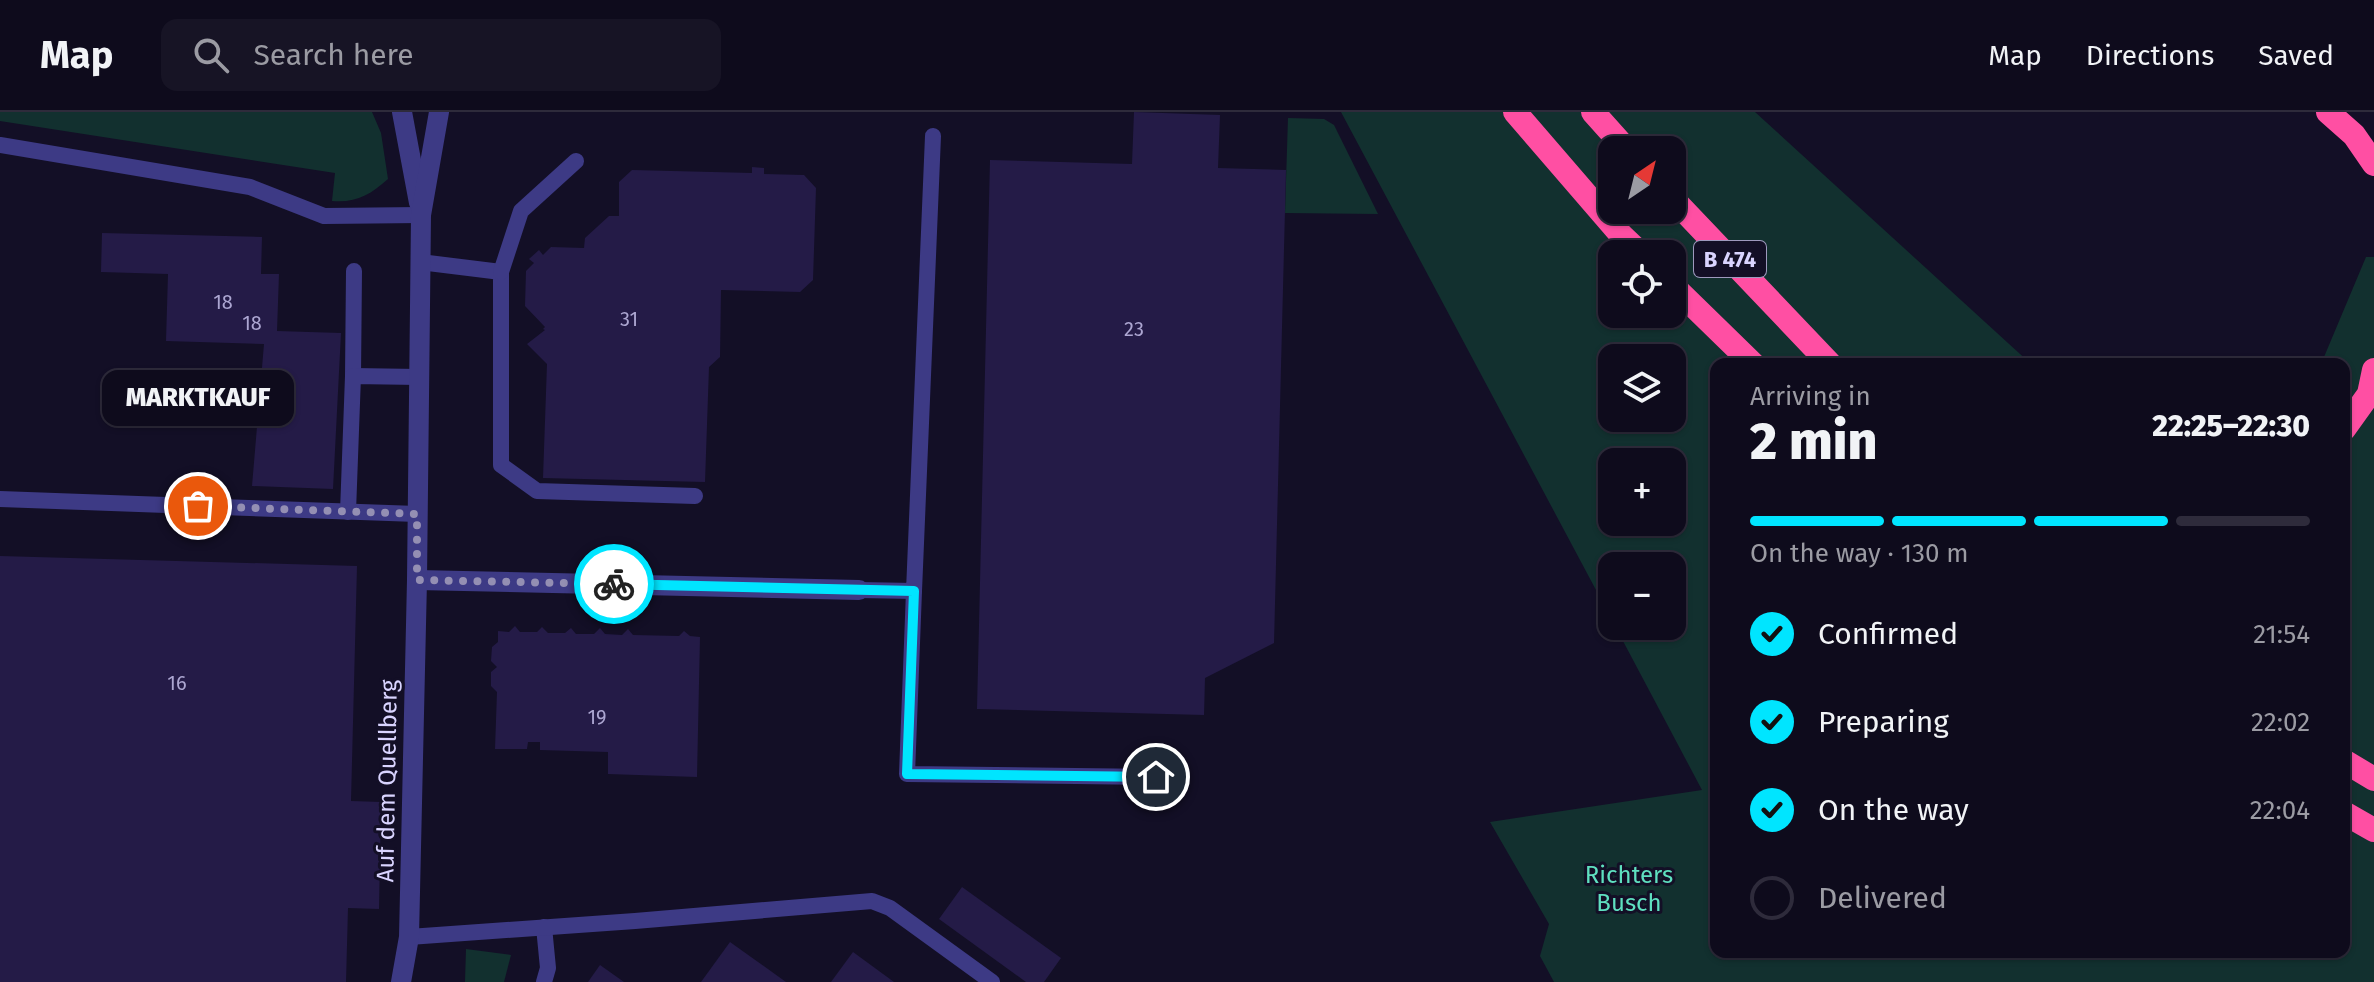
<!DOCTYPE html>
<meta charset="utf-8">
<style>
:root{--surface:#0e0b1c;--page:#171425;--text:#f1f3f6;--muted:#9b9ba3;--line:#2e2b3b;--accent:#00e5ff}
body{margin:0;font-family:"Fira Sans",sans-serif;background:var(--page);color:var(--text);height:100vh;display:flex;flex-direction:column;font-size:30px;white-space:nowrap}
*{box-sizing:border-box;margin:0}
p{font-size:26px;color:var(--muted)}
.icon{flex:none;width:44px;height:44px;fill:none;stroke:currentColor;stroke-width:2;stroke-linecap:round;stroke-linejoin:round}
.map{position:relative;flex:1;overflow:hidden}
.drawer{position:absolute;left:1710px;top:246px;width:640px;height:600px;display:flex;flex-direction:column;background:var(--surface);border-radius:16px;box-shadow:0 2px 6px #0004,0 0 0 2px var(--line)}
.drawer>*{flex:none}
.needle{width:52px;rotate:35deg}
.controls{position:absolute;left:1598px;top:24px;display:grid;gap:16px}
.controls a{display:grid;place-items:center;width:88px;height:88px;border-radius:16px;background:var(--surface);box-shadow:0 2px 6px #0004,0 0 0 2px var(--line);font-size:40px}
.pin{position:absolute;display:grid;place-items:center;width:68px;height:68px;color:#fff;margin:-34px;border:4px solid #fff;border-radius:50%;box-shadow:0 2px 8px #0007}
.courier{position:absolute;display:grid;place-items:center;width:80px;height:80px;margin:-40px;border:6px solid #00e5ff;border-radius:50%;background:#fff;color:#222;box-shadow:0 2px 10px #0007}
.bubble{position:absolute;height:56px;border-radius:16px;background:var(--surface);box-shadow:0 2px 6px #0004,0 0 0 2px var(--line);font-size:26px;font-weight:800;line-height:56px;text-align:center}
.headline em{font-style:normal;font-weight:800}
.headline div{display:flex;flex-direction:column-reverse}
.headline{display:flex;align-items:center;justify-content:space-between;height:136px;padding:0 40px}
h1{font-size:52px;font-weight:800;line-height:60px}
.bar{display:grid;grid-template-columns:repeat(4,1fr);gap:12px 8px;align-content:center;height:96px;padding:0 40px}
.bar i{height:10px;border-radius:6px;background:var(--line)}
.bar .on{background:var(--accent)}
.bar p{grid-column:span 4}
ol{padding:0 40px;list-style:none}
li{display:flex;align-items:center;gap:24px;height:88px}
li p{margin-inline-start:auto}
li .icon{padding:8px;border-radius:50%;background:var(--accent);color:#111;stroke-width:4}
li:last-child{color:var(--muted)}
li i{width:44px;height:44px;border:4px solid var(--line);border-radius:50%}
header{display:flex;align-items:center;gap:48px;box-sizing:border-box;height:112px;padding:0 40px;background:var(--surface);border-bottom:2px solid var(--line)}
header strong{font-size:38px}
nav{display:flex;gap:44px;margin-inline-start:auto;font-size:28px}
.search{width:560px;height:72px;background:var(--page);display:flex;align-items:center;gap:20px;box-sizing:border-box;padding:0 28px;border-radius:16px;color:var(--muted);font-size:30px}
.map>svg:first-child{display:block}
.green{fill:#12302f;fill-rule:evenodd}
.building{fill:#241b47}
.lines{fill:none;stroke-linecap:round;stroke-linejoin:round}
.lane{stroke:#3d3a85;stroke-width:16}
.street{stroke:#3d3a85;stroke-width:20}
.highway{stroke:#ff4fa3;stroke-width:24}
.done{stroke:#948fb3;stroke-width:8;stroke-dasharray:0 14.4}
.route{stroke:#00e5ff;stroke-width:10}
.labels{text-anchor:middle;dominant-baseline:central;stroke-width:6;stroke-linejoin:round;paint-order:stroke}
.number-label{font-size:20px;fill:#aca6d1}
.shield{fill:#130f26;stroke:#9e99be;stroke-width:2}
.shield-label{font-size:22px;font-weight:bold;fill:#d9d4ff}
.street-label{font-size:24px;fill:#d9d4ff;stroke:#130f26}
.park-label{font-size:24px;fill:#5fe0c0;stroke:#130f26}
</style>
<header>
<strong>Map</strong>
<div class="search"><svg class="icon" aria-label="search" viewBox="0 0 24 24"><circle cx="10" cy="10" r="6"/><path d="M15 15l6 6"/></svg>Search here</div>
<nav><a>Map</a><a>Directions</a><a>Saved</a></nav>
</header>
<div class="map">
<svg width="2374" height="870" viewBox="0 0 2374 870">
<rect width="100%" height="100%" fill="#130f26"/>
<g class="green">
<path d="M 0,0 L 372,0 L 381,21 L 388,67 C 370,83 356,91 332,89 L 335,61 L 0,9 Z"/>
<path d="M 1341,0 L 1755,0 L 2031,252 L 1716,252 L 1716,840 L 2344,840 L 2344,252 L 2317,252 L 2324,245 L 2366,145 L 2374,145 L 2374,870 L 1554,870 L 1540,844 L 1549,812 L 1490,710 L 1702,678 L 1615,514 L 1672,514 L 1672,454 L 1612,454 L 1612,508 ZM 1612,38 L 1672,38 L 1672,98 L 1612,98 ZM 1612,142 L 1672,142 L 1672,202 L 1612,202 ZM 1612,246 L 1672,246 L 1672,306 L 1612,306 ZM 1612,350 L 1672,350 L 1672,410 L 1612,410 Z"/>
<path d="M 1288,6 L 1324,7 L 1334,13 L 1378,102 L 1285,101 Z"/>
<path d="M 466,837 L 511,843 L 504,870 L 465,870 Z"/>
</g>
<g class="building">
<path d="M 1134,0 L 1220,3 L 1218,56 L 1286,58 L 1274,531 L 1205,566 L 1204,603 L 977,597 L 990,48 L 1132,52 Z"/>
<path d="M 752,55 L 764,56 L 764,62 L 804,63 L 816,76 L 813,168 L 800,180 L 721,178 L 720,245 L 709,255 L 705,370 L 543,366 L 547,252 L 527,232 L 545,218 L 543,217 L 545,215 L 525,194 L 526,159 L 534,151 L 529,147 L 539,138 L 543,143 L 551,135 L 584,136 L 585,126 L 609,104 L 619,104 L 619,70 L 632,58 L 752,61 Z"/>
<path d="M 102,121 L 262,125 L 261,162 L 279,162 L 277,219 L 341,221 L 333,377 L 252,374 L 264,232 L 166,229 L 168,162 L 101,160 Z"/>
<path d="M 0,444 L 357,454 L 351,689 L 381,690 L 379,797 L 348,796 L 346,870 L 0,870 Z"/>
<path d="M 515,514 L 520,520 L 537,520 L 542,515 L 548,521 L 565,521 L 571,516 L 576,522 L 594,522 L 600,516 L 605,522 L 622,523 L 628,517 L 633,523 L 679,524 L 684,519 L 690,524 L 700,525 L 697,665 L 608,662 L 608,640 L 540,638 L 540,630 L 528,630 L 527,637 L 495,637 L 497,580 L 491,574 L 491,560 L 497,555 L 491,549 L 492,535 L 498,530 L 498,519 L 509,520 Z"/>
<path d="M 962,775 L 1061,846 L 1044,870 L 1026,870 L 939,807 Z"/>
<path d="M 730,830 L 786,870 L 701,870 Z"/>
<path d="M 853,840 L 894,870 L 831,870 Z"/>
<path d="M 600,853 L 624,870 L 588,870 Z"/>
</g>
<g class="lines">
<g class="lane">
<path d="M 0,33 L 250,75 L 324,104 L 421,103"/>
<path d="M 420,150 L 501,160 L 501,353 L 537,379 L 695,384"/>
<path d="M 501,160 L 521,99 L 576,49"/>
<path d="M 353,264 L 354,159"/>
<path d="M 0,387 L 417,402"/>
<path d="M 348,400 L 353,264 L 419,265"/>
<path d="M 859,478 L 914,479 L 933,24"/>
<path d="M 914,479 L 907,662 L 1156,665"/>
<path d="M 544,815 L 548,856 L 544,870"/>
<path d="M 409,825 L 635,809 L 872,789 L 890,796 L 992,870"/>
</g>
<g class="street">
<path d="M 402,0 L 419,91"/>
<path d="M 417,468 L 859,478"/>
<path d="M 401,870 L 409,825 L 417,468 L 421,103 L 439,0"/>
</g>
<g class="highway">
<path d="M 1515,0 L 1622,124 L 1641,142"/>
<path d="M 1593,0 L 1627,38"/>
<path d="M 2328,0 L 2354,23 L 2374,52"/>
<path d="M 1672,86 L 1830,252"/>
<path d="M 1672,173 L 1753,252"/>
<path d="M 2344,317 L 2369,282 L 2374,258"/>
<path d="M 2344,649 L 2374,667"/>
<path d="M 2344,701 L 2374,718"/>
</g>
</g>
<g class="lines">
<path class="done" d="M 198,394 L 417,402 L 417,468 L 614,472"/>
<path class="route" d="M 614,472 L 914,479 L 907,662 L 1156,665"/>
</g>
<g class="labels">
<g class="number-label">
<text x="223" y="190">18</text>
<text x="629" y="207">31</text>
<text x="252" y="211">18</text>
<text x="1134" y="217">23</text>
<text x="177" y="571">16</text>
<text x="597" y="605">19</text>
</g>
<rect class="shield" x="1694" y="129" width="72" height="36" rx="6"/>
<g class="shield-label">
<text x="1730" y="147">B 474</text>
</g>
<g class="street-label">
<text transform="translate(387 669) rotate(-89)">Auf dem Quellberg</text>
</g>
<g class="park-label">
<text x="1629" y="763">Richters<tspan x="1629" dy="28">Busch</tspan></text>
</g>
</g>
</svg>
<div class="controls">
<a><svg class="needle" viewBox="-14 -14 28 28"><path d="M0-13l5 13h-10z" fill="#e53935"/><path d="M0 13l5-13h-10z" fill="#9b9ba3"/></svg></a>
<a><svg class="icon" aria-label="locate" viewBox="0 0 24 24"><circle cx="12" cy="12" r="6"/><path d="M12 2v4M12 18v4M2 12h4M18 12h4"/></svg></a>
<a><svg class="icon" aria-label="layers" viewBox="0 0 24 24"><path d="M12 4l9 5-9 5-9-5zM3 14l9 5 9-5"/></svg></a>
<a>+</a>
<a>−</a>
</div>
<div class="pin" style="left:198px;top:394px;background:#ea580c"><svg class="icon" aria-label="bag" viewBox="0 0 24 24"><path d="M5 8h14l-1 12H6zM9 8a3 3 0 0 1 6 0"/></svg></div>
<div class="pin" style="left:1156px;top:665px;background:#1f2937"><svg class="icon" aria-label="home" viewBox="0 0 24 24"><path d="M3 11l9-7 9 7M6 9v11h12V9"/></svg></div>
<div class="courier" style="left:614px;top:472px"><svg class="icon" aria-label="bike" viewBox="0 0 24 24"><circle cx="6" cy="16" r="4"/><circle cx="18" cy="16" r="4"/><path d="M6 16l4-8h5l3 8M10 8l3 8H6M13 5h3"/></svg></div>
<div class="bubble" style="left:102px;top:258px;width:192px">MARKTKAUF</div>
<section class="drawer">
<div class="headline"><div><h1>2 min</h1><p>Arriving in</p></div><em>22:25–22:30</em></div>
<div class="bar"><i class="on"></i><i class="on"></i><i class="on"></i><i></i><p>On the way · 130 m</p></div>
<ol>
<li><svg class="icon" aria-label="check" viewBox="0 0 24 24"><path d="M5 12l5 5 9-10"/></svg>Confirmed<p>21:54</p></li>
<li><svg class="icon" aria-label="check" viewBox="0 0 24 24"><path d="M5 12l5 5 9-10"/></svg>Preparing<p>22:02</p></li>
<li><svg class="icon" aria-label="check" viewBox="0 0 24 24"><path d="M5 12l5 5 9-10"/></svg>On the way<p>22:04</p></li>
<li><i></i>Delivered</li>
</ol>
</section>
</div>
